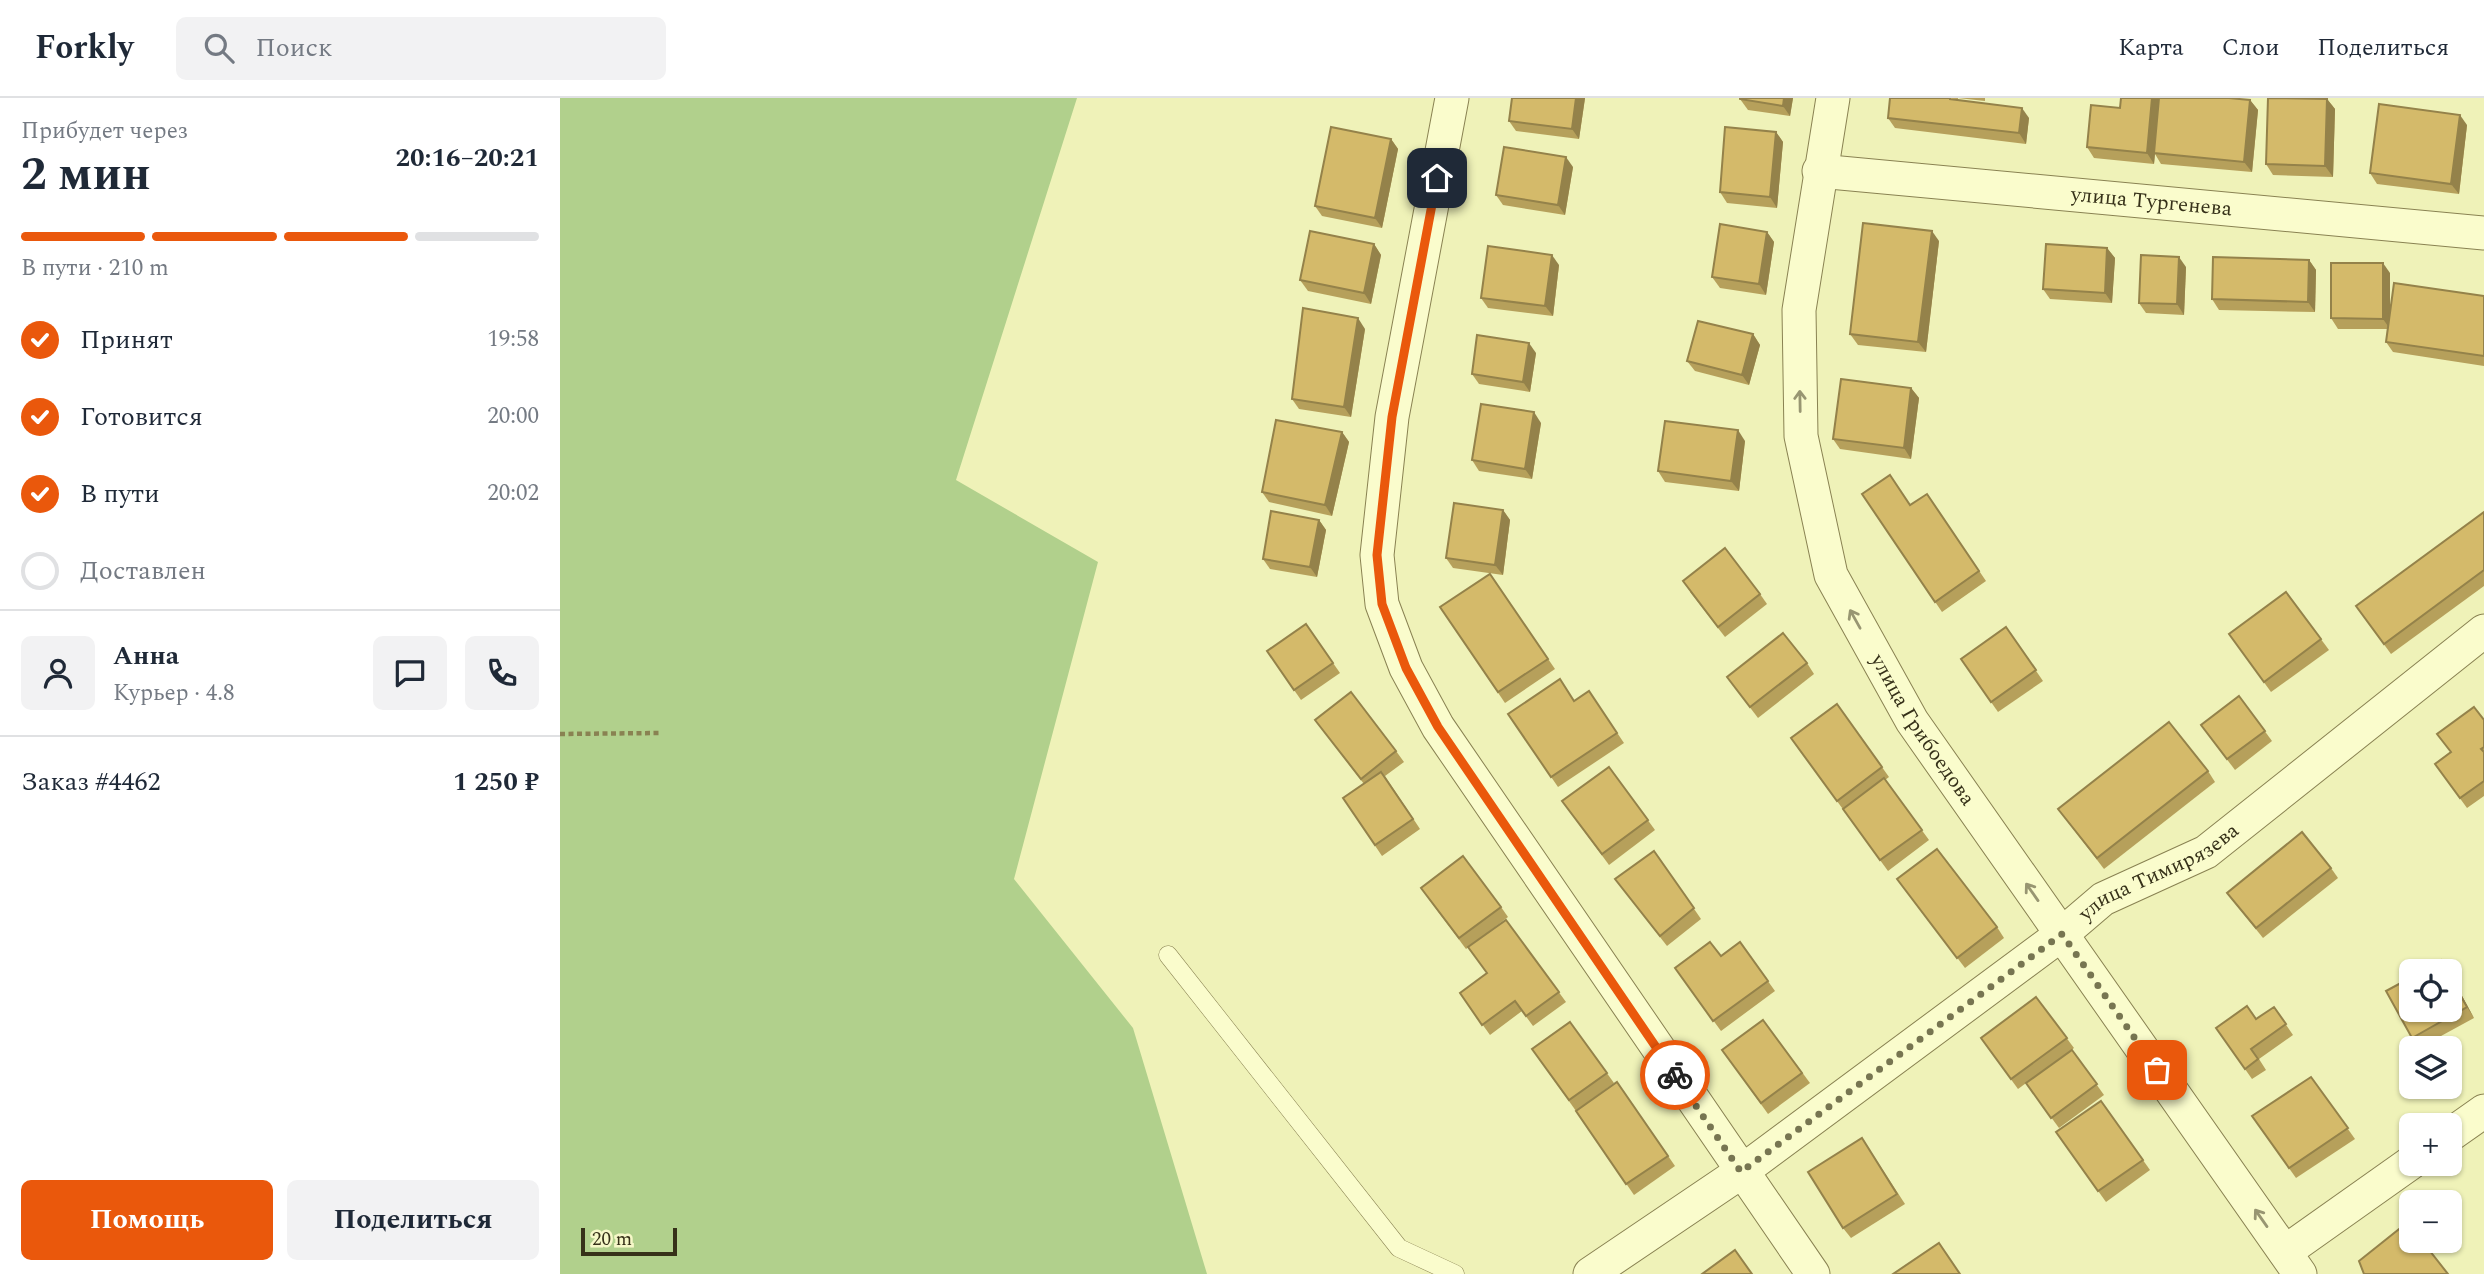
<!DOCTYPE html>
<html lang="ru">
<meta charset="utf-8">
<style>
:root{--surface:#fff;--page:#f2f2f3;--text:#1f2937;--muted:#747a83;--line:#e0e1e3;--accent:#ea580c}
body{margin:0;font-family:Spectral,serif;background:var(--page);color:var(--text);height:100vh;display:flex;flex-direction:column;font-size:26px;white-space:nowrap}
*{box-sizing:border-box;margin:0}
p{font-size:23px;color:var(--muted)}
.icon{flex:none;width:38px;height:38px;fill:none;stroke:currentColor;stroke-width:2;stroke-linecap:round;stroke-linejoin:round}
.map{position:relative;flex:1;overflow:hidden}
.sheet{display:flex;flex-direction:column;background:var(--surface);width:560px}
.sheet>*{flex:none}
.controls{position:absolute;left:1839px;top:861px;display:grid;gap:14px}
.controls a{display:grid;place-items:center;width:63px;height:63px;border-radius:10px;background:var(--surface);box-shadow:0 2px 5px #0004;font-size:35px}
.scale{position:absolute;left:21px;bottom:18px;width:96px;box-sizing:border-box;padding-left:7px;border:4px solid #363119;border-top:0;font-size:19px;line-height:24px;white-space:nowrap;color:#363119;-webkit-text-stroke:5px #f6f8c8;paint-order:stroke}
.pin{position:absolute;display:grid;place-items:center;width:60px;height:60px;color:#fff;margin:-30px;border-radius:14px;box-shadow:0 4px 10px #0006}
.courier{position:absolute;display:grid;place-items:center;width:70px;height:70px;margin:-35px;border:5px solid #ea580c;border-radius:50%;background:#fff;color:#222;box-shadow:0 2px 9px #0007}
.overview em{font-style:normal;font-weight:700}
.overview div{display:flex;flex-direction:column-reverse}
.overview{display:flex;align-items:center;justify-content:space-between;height:119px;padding:0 21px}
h1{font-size:46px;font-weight:700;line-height:52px}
.bar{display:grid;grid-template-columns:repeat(4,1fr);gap:10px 7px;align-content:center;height:84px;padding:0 21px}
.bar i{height:9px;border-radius:5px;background:var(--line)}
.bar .current{background:var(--accent)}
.bar p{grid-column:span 4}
.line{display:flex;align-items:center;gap:18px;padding:0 21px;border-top:2px solid var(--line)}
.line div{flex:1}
.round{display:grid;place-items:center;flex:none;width:74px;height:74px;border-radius:10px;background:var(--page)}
ol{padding:0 21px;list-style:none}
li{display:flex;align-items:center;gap:21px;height:77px}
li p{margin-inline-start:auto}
li .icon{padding:7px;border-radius:50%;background:var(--accent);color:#fff;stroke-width:4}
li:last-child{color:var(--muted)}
li i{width:38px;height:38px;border:4px solid var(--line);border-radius:50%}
.button{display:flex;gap:14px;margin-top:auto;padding:14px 21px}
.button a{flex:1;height:80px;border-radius:10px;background:var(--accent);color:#fff;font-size:28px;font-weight:700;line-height:80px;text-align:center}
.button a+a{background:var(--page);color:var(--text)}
header{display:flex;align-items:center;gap:42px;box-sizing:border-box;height:98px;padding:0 35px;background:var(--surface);border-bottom:2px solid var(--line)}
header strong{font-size:33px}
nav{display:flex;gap:38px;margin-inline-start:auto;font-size:24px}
.search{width:490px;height:63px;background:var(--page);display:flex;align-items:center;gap:18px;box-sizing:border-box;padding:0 24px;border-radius:10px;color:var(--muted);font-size:26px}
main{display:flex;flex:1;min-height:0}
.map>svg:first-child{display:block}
.green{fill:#b1d08c}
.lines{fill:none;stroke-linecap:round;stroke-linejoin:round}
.lane-casing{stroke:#898252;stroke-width:19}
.street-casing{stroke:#898252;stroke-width:35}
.path{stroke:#898252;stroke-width:4.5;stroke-dasharray:5 3.5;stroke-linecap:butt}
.lane{stroke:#fafccc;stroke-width:18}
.street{stroke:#fafccc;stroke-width:33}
.wall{fill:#b6a05b}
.shaded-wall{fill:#94824a}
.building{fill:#d4ba6a;stroke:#94824a;stroke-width:2}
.oneway{stroke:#989672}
.done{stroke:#777551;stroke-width:7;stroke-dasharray:0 12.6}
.route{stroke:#ea580c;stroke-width:9}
.labels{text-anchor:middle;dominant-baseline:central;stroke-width:5;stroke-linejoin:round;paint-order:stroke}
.street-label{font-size:21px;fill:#363119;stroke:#f6f8c8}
</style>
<header>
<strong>Forkly</strong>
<div class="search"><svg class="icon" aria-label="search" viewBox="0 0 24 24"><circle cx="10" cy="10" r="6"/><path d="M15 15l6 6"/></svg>Поиск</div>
<nav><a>Карта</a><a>Слои</a><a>Поделиться</a></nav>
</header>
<main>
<section class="sheet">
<div class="overview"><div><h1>2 мин</h1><p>Прибудет через</p></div><em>20:16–20:21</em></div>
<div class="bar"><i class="current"></i><i class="current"></i><i class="current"></i><i></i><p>В пути · 210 m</p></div>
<ol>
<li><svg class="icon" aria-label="check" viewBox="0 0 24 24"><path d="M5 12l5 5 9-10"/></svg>Принят<p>19:58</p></li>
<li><svg class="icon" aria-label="check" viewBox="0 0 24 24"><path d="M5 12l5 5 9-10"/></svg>Готовится<p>20:00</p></li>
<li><svg class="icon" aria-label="check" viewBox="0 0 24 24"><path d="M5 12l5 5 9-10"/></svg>В пути<p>20:02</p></li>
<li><i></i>Доставлен</li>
</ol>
<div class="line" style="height:126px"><a class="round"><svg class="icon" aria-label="person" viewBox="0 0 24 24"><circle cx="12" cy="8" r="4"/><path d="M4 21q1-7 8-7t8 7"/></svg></a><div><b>Анна</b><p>Курьер · 4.8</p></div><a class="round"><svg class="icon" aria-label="chat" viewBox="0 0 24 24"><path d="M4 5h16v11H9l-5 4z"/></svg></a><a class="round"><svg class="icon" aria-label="phone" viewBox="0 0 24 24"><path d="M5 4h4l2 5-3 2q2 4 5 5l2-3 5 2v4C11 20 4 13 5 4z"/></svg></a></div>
<div class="line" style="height:91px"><div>Заказ #4462</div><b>1 250 ₽</b></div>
<div class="button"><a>Помощь</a><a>Поделиться</a></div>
</section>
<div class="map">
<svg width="1924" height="1176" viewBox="0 0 1924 1176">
<rect width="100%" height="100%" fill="#eff2b8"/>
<path class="green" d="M 0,0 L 517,0 L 396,382 L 538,464 L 454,781 L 573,930 L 647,1176 L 0,1176 Z"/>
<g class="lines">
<g class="lane-casing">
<path id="lane" d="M 608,857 L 839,1150 L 895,1176"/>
</g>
<g class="street-casing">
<g id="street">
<path d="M 892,0 L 832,319 L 817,457 L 822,506 L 846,570 L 878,629 L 1253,1176"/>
<path id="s1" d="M 1273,0 L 1239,212 L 1241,338 L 1271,477 L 1352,623 L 1740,1176"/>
<path id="s2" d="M 1259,73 L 1924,135"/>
<path d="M 1890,1037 L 1924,1013"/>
<path d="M 1725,1154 L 1852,1064"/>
<path id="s3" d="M 1030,1176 L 1181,1074 L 1502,836 L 1543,801 L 1646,754 L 1924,533"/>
</g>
</g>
<path class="path" d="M 0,636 L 99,635"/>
<use href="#lane" class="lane"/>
<use href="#street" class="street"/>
</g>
<g class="wall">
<path d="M 952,0 L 1025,0 L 1019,41 L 956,33 L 949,23 Z"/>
<path d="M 1233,0 L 1230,18 L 1188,12 L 1180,1 Z"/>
<path d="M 1330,0 L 1425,0 L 1425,3 L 1398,0 L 1398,2 L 1469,20 L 1466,46 L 1335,30 L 1328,20 Z"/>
<path d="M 1767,1 L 1775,11 L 1773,79 L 1713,77 L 1706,66 Z"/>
<path d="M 1690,2 L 1698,12 L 1692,74 L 1601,66 L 1595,56 L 1594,66 L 1534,60 L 1527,49 L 1560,10 Z"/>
<path d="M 1907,27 L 1899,96 L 1817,86 L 1810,75 Z"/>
<path d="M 1216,34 L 1223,44 L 1217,110 L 1167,105 L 1160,94 Z"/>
<path d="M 831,41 L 838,51 L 822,130 L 762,118 L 755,108 Z"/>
<path d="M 1013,69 L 1005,117 L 943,107 L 936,97 Z"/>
<path d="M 1207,134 L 1214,144 L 1206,197 L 1160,190 L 1152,179 Z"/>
<path d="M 1379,143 L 1366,254 L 1298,247 L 1290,236 Z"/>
<path d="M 814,146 L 821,157 L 811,206 L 748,193 L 740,182 Z"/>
<path d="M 1547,150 L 1555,160 L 1552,205 L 1490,201 L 1483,191 Z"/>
<path d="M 1749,162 L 1756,172 L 1755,214 L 1659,212 L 1652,201 Z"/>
<path d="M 999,167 L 993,218 L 928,210 L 921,200 Z"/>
<path d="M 1626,169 L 1624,217 L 1586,215 L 1579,205 Z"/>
<path d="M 1830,175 L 1830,212 L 1924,198 L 1924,268 L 1833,254 L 1826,244 L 1828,231 L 1778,231 L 1771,220 Z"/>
<path d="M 805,231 L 791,319 L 739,311 L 732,301 Z"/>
<path d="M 1193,236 L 1200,247 L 1189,287 L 1135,273 L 1127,263 Z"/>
<path d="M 976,255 L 970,294 L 919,286 L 912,276 Z"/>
<path d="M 1351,290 L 1359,300 L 1351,361 L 1280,351 L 1273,341 Z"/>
<path d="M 981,325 L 972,381 L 919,373 L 912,362 Z"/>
<path d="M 782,334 L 789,344 L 772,418 L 709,404 L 702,394 Z"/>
<path d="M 1185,343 L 1179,393 L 1105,384 L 1098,373 Z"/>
<path d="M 1302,396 L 1350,407 L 1367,396 L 1426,483 L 1382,514 Z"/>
<path d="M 943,412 L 950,422 L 943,477 L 893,470 L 886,460 Z"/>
<path d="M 1924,414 L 1924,488 L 1831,556 L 1796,508 Z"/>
<path d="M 759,422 L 766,432 L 757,479 L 710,471 L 703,461 Z"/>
<path d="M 930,476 L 995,571 L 945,605 L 880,509 Z"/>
<path d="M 1130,494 L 1200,496 L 1207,506 L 1165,539 Z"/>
<path d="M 1726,494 L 1769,552 L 1711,594 L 1669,536 Z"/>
<path d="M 746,526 L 780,575 L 741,602 L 707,553 Z"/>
<path d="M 1446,529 L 1483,583 L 1438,614 L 1401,561 Z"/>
<path d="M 1247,565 L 1254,576 L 1198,620 L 1167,579 Z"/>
<path d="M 1029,593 L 1064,645 L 998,689 L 948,616 L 1014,603 Z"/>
<path d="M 1679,598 L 1712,643 L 1675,672 L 1641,627 Z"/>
<path d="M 1277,606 L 1329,679 L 1325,682 L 1369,742 L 1328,773 L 1231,640 Z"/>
<path d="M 755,622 L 836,653 L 844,664 L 825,678 L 860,731 L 822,758 L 783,700 L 804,686 Z"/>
<path d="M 1924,622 L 1924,698 L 1907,710 L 1875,666 L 1890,654 Z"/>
<path d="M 1049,669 L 1095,732 L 1049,767 L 1002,703 Z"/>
<path d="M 1648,673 L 1655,684 L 1544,771 L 1498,711 Z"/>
<path d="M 1094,753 L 1141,821 L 1107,848 L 1055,781 Z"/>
<path d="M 1771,770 L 1778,780 L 1703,840 L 1667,795 Z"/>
<path d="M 1345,791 L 1437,829 L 1444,840 L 1405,870 Z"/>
<path d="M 868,800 L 941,809 L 948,819 L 906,851 Z"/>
<path d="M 946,822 L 1006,904 L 973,928 L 962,913 L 930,937 L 900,895 L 927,875 Z"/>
<path d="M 1180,844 L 1215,893 L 1161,933 L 1115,870 L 1161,858 Z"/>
<path d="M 1890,876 L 1914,920 L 1859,950 L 1852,940 L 1890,912 Z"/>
<path d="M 1476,899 L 1514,950 L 1458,991 L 1421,940 Z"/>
<path d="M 1714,909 L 1733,937 L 1699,961 L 1706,972 L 1692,981 L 1656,930 L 1696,921 Z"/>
<path d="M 1203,922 L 1250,985 L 1208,1016 L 1162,952 Z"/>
<path d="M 1010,924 L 1054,985 L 1016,1013 L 972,951 Z"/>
<path d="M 1512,952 L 1544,997 L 1499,1030 L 1466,985 Z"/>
<path d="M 1751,979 L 1795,1041 L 1736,1080 L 1692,1018 Z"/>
<path d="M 1057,984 L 1115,1068 L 1074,1097 L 1016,1013 Z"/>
<path d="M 1541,1003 L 1590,1072 L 1546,1104 L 1496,1034 Z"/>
<path d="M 1302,1040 L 1345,1106 L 1291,1140 L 1283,1130 Z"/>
</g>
<g class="shaded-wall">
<path d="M 1016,0 L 1025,0 L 1019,41 L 1012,31 Z"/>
<path d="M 1224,0 L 1233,0 L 1230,18 L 1223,8 Z"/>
<path d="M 1592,0 L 1600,0 L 1594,66 L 1587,55 Z"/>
<path d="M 1767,1 L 1775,11 L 1773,79 L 1765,68 Z"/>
<path d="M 1690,2 L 1698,12 L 1692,74 L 1684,64 Z"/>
<path d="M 1462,10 L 1469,20 L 1466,46 L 1459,35 Z"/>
<path d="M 1900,17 L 1907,27 L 1899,96 L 1891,86 Z"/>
<path d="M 1216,34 L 1223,44 L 1217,110 L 1210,99 Z"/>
<path d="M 831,41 L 838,51 L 822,130 L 815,120 Z"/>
<path d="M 1006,59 L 1013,69 L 1005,117 L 998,107 Z"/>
<path d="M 1372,133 L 1379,143 L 1366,254 L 1358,244 Z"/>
<path d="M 1207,134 L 1214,144 L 1206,197 L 1199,186 Z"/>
<path d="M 814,146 L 821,157 L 811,206 L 804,195 Z"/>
<path d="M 1547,150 L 1555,160 L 1552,205 L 1545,195 Z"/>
<path d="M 992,157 L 999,167 L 993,218 L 985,208 Z"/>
<path d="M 1619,159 L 1626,169 L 1624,217 L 1617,206 Z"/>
<path d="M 1749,162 L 1756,172 L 1755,214 L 1748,204 Z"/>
<path d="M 1823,165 L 1830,175 L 1830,231 L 1823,221 Z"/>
<path d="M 798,220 L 805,231 L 791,319 L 784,309 Z"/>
<path d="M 1193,236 L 1200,247 L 1189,287 L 1182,277 Z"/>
<path d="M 969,245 L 976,255 L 970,294 L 963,284 Z"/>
<path d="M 1351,290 L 1359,300 L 1351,361 L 1344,350 Z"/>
<path d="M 974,314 L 981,325 L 972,381 L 965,371 Z"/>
<path d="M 1178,332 L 1185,343 L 1179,393 L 1171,383 Z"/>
<path d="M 782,334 L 789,344 L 772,418 L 765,407 Z"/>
<path d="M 943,412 L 950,422 L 943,477 L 935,467 Z"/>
<path d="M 759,422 L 766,432 L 757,479 L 750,469 Z"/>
<path d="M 1890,876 L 1914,920 L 1907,909 L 1890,879 Z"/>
</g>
<g class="building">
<path d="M 952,0 L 1016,0 L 1012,31 L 949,23 Z"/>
<path d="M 1180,0 L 1224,0 L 1223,8 L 1180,1 Z"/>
<path d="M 1330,0 L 1390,0 L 1390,1 L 1462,10 L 1459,35 L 1328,20 Z"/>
<path d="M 1561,0 L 1592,0 L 1587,55 L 1527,49 L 1531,7 L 1560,10 Z"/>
<path d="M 1599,0 L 1669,0 L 1690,2 L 1684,64 L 1594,55 Z"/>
<path d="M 1708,0 L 1767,1 L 1765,68 L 1706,66 Z"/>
<path d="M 1819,6 L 1900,17 L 1891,86 L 1810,75 Z"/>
<path d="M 771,29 L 831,41 L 815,120 L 755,108 Z"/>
<path d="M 1165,29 L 1216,34 L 1210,99 L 1160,94 Z"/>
<path d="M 944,49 L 1006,59 L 998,107 L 936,97 Z"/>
<path d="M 1303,125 L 1372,133 L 1358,244 L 1290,236 Z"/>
<path d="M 1160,126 L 1207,134 L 1199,186 L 1152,179 Z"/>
<path d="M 750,133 L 814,146 L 804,195 L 740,182 Z"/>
<path d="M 1486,146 L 1547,150 L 1545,195 L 1483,191 Z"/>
<path d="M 928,148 L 992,157 L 985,208 L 921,200 Z"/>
<path d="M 1581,157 L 1619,159 L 1617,206 L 1579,205 Z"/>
<path d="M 1653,159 L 1749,162 L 1748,204 L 1652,201 Z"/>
<path d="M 1771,165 L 1823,165 L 1823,221 L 1771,220 Z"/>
<path d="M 1834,185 L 1924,198 L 1924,258 L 1826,244 Z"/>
<path d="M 743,210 L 798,220 L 784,309 L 732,301 Z"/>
<path d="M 1138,223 L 1193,236 L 1182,277 L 1127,263 Z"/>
<path d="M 917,237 L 969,245 L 963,284 L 912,276 Z"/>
<path d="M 1281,281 L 1351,290 L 1344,350 L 1273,341 Z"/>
<path d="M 921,306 L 974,314 L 965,371 L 912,362 Z"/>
<path d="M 716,322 L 782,334 L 765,407 L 702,394 Z"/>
<path d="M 1105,323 L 1178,332 L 1171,383 L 1098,373 Z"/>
<path d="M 1330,377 L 1350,407 L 1367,396 L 1419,473 L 1375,504 L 1302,396 Z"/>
<path d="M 894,405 L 943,412 L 935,467 L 886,460 Z"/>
<path d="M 711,413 L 759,422 L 750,469 L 703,461 Z"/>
<path d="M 1924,414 L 1924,472 L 1824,546 L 1796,508 Z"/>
<path d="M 1165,450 L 1200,496 L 1158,529 L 1123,483 Z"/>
<path d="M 930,476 L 988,561 L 938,594 L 880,509 Z"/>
<path d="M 1726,494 L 1761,541 L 1704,584 L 1669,536 Z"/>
<path d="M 746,526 L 773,565 L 734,592 L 707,553 Z"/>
<path d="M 1446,529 L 1476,572 L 1431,604 L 1401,561 Z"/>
<path d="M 1223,535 L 1247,565 L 1190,609 L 1167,579 Z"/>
<path d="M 1000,581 L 1014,603 L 1029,593 L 1057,635 L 991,679 L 948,616 Z"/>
<path d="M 791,594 L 836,653 L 801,681 L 755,622 Z"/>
<path d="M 1679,598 L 1705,633 L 1667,661 L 1641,627 Z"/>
<path d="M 1277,606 L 1322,669 L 1277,703 L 1231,640 Z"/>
<path d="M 1914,609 L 1924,622 L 1924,649 L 1921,651 L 1924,654 L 1924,683 L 1900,700 L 1875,666 L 1891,654 L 1877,636 Z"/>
<path d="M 1609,624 L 1648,673 L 1537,760 L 1498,711 Z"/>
<path d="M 1049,669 L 1088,722 L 1042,756 L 1002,703 Z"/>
<path d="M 821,674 L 853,721 L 815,747 L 783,700 Z"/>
<path d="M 1324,680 L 1362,732 L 1320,762 L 1283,711 Z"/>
<path d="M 1742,734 L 1771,770 L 1696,830 L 1667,795 Z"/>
<path d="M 1377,751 L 1437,829 L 1397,860 L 1337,781 Z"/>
<path d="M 1094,753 L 1134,810 L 1100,838 L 1055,781 Z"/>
<path d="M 903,758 L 941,809 L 899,840 L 861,790 Z"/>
<path d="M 946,822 L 999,894 L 966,918 L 955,903 L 922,927 L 900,895 L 927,875 L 908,849 Z"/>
<path d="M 1150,844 L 1161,858 L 1180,844 L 1208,883 L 1153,923 L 1115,870 Z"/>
<path d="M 1881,862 L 1887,873 L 1861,873 Z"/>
<path d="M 1852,879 L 1852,912 L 1890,912 L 1890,879 L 1907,909 L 1852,940 L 1826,893 Z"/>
<path d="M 1476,899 L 1507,940 L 1451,981 L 1421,940 Z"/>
<path d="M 1687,908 L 1696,921 L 1714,909 L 1726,926 L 1691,951 L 1698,961 L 1685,971 L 1656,930 Z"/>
<path d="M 1203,922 L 1242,975 L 1201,1005 L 1162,952 Z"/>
<path d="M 1010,924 L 1047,975 L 1009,1002 L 972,951 Z"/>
<path d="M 1512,952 L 1537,986 L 1491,1020 L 1466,985 Z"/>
<path d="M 1751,979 L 1788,1030 L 1729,1070 L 1692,1018 Z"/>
<path d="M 1057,984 L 1108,1058 L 1066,1086 L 1016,1013 Z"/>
<path d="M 1541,1003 L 1583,1062 L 1538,1093 L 1496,1034 Z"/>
<path d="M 1302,1040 L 1337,1096 L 1283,1130 L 1248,1074 Z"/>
<path d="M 1848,1124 L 1852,1129 L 1852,1143 L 1862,1143 L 1888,1176 L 1804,1176 L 1799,1163 Z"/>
<path d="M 1379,1145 L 1400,1176 L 1333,1176 Z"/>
<path d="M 1175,1152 L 1192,1176 L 1142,1176 Z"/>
</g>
<defs><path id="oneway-shaft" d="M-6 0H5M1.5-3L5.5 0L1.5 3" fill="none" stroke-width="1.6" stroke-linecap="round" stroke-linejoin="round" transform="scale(1.75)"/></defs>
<g class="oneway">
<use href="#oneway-shaft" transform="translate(1240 303) rotate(-91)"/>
<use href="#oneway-shaft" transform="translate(1295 521) rotate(-119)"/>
<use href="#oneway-shaft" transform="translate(1472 794) rotate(-125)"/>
<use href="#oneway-shaft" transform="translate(1701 1120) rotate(-125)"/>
</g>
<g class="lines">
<path class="done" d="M 1115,977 L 1181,1074 L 1502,836 L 1597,972"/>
<path class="route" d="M 877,80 L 832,319 L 817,457 L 822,506 L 846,570 L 878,629 L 1115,977"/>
</g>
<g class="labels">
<g class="street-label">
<text stroke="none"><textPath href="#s2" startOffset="334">улица Тургенева</textPath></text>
<text stroke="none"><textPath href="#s1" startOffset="663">улица Грибоедова</textPath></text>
<text stroke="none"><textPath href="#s3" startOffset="698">улица Тимирязева</textPath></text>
</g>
</g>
</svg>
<div class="controls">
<a><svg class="icon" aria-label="locate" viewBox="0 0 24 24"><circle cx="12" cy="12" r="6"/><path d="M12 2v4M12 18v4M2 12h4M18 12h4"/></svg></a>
<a><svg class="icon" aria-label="layers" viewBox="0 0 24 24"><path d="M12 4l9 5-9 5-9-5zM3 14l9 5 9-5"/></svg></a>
<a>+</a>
<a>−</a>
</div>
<div class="scale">20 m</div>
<div class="pin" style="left:1597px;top:972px;background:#ea580c"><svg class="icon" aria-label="bag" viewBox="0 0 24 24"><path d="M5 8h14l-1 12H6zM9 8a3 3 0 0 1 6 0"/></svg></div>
<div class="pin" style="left:877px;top:80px;background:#1f2937"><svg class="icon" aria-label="home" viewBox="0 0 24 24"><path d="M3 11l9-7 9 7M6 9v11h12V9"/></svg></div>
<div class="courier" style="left:1115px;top:977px"><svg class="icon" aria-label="bike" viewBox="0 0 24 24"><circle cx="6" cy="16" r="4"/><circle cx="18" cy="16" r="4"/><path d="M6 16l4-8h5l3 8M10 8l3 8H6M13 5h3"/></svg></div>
</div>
</main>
